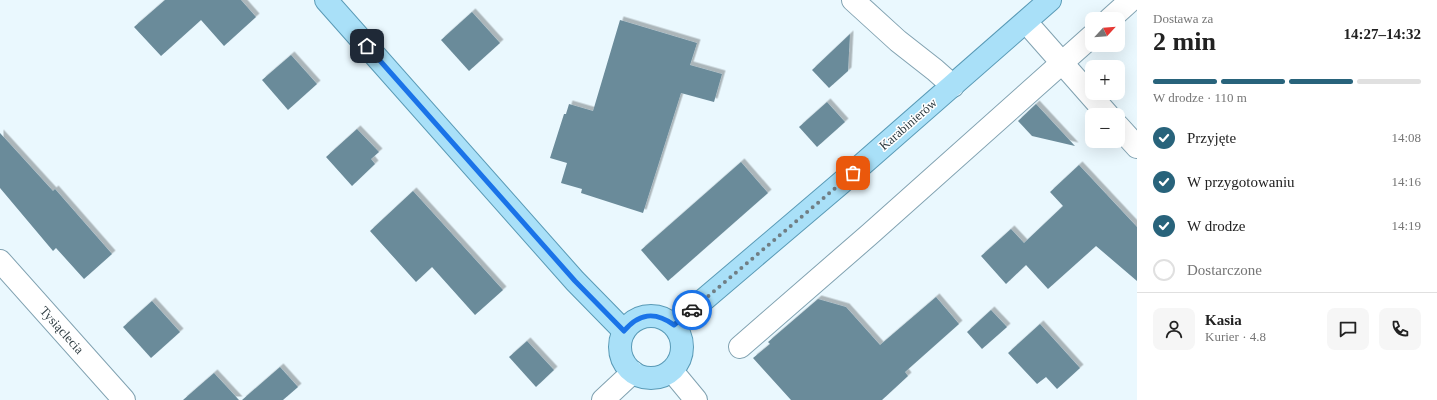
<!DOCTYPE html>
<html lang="pl">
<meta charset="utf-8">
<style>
:root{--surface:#fff;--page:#f6f6f6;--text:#222;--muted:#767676;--line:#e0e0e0;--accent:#28637b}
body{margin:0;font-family:"Times New Roman",serif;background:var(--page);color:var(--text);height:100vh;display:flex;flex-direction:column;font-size:15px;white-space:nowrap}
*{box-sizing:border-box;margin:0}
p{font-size:13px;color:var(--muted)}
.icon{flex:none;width:22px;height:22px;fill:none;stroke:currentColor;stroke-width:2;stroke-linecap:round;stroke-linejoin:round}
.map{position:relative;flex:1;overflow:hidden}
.drawer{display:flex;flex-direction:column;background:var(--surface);width:300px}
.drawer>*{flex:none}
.needle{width:26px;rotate:64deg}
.buttons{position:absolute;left:1085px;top:12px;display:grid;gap:8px}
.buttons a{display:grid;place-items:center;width:40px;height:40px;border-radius:8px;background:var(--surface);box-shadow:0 4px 16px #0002;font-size:20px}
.pin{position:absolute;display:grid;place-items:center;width:34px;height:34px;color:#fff;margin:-17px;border-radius:8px;box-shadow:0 2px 6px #0006}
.courier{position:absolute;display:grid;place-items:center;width:40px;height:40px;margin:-20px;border:3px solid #1a73e8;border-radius:50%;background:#fff;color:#222;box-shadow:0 1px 5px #0007}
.summary em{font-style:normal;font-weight:800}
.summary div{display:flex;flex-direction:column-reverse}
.summary{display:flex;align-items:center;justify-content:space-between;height:68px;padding:0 16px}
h1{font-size:26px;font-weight:800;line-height:30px}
.bar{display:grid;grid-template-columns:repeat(4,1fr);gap:6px 4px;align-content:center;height:48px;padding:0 16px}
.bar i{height:5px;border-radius:3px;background:var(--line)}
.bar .active{background:var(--accent)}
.bar p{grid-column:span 4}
.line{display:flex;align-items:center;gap:10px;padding:0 16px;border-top:1px solid var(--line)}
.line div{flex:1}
.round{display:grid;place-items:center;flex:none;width:42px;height:42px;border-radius:8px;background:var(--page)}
ol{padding:0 16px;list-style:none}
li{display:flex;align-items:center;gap:12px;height:44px}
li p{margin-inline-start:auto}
li .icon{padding:4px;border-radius:50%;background:var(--accent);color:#fff;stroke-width:4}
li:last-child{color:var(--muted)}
li i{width:22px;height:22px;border:2px solid var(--line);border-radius:50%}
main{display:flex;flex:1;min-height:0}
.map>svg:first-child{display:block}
.building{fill:#6b8b9a;filter:url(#shadow)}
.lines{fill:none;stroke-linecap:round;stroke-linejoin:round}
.minor-casing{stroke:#81a2b1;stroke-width:24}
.major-casing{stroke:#599ab6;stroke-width:24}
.minor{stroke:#fff;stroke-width:22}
.major{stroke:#a9e0f8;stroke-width:22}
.done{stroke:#707e84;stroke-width:4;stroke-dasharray:0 7.2}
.route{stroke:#1a73e8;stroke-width:5}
.labels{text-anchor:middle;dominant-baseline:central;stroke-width:3;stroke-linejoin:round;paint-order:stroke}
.street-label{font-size:13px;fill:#2f3d43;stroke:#fff}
</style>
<main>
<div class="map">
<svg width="1137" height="400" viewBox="0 0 1137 400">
<defs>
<filter id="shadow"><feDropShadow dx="3.5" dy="-3.5" stdDeviation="0" flood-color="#0004"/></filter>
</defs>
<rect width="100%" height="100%" fill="#eaf8fe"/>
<g class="building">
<path d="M 165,0 L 241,0 L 256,17 L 224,46 L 201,20 L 161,56 L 134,27 Z"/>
<path d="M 472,12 L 500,43 L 469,71 L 441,40 Z"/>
<path d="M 620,20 L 697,43 L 690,65 L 722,74 L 714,102 L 681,93 L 643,213 L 581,193 L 582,189 L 561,183 L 567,163 L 550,158 L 564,114 L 566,114 L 569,104 L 593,111 Z"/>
<path d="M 850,34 L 848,71 L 829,88 L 812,70 Z"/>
<path d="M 291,55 L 317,84 L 288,110 L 262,80 Z"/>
<path d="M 827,102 L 845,122 L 817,147 L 799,127 Z"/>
<path d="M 1036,104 L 1075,146 L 1032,136 L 1018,121 Z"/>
<path d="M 357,129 L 379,152 L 371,159 L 375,164 L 352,186 L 326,157 Z"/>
<path d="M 0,133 L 53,191 L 55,189 L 112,254 L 84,279 L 56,248 L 53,251 L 0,188 Z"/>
<path d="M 741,162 L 768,193 L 668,281 L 641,250 Z"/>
<path d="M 1079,165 L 1137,227 L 1137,281 L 1096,246 L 1048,289 L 1026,265 L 1006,284 L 981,256 L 1011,229 L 1024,243 L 1063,206 L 1050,192 Z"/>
<path d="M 413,191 L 503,290 L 475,315 L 432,267 L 416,282 L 370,231 Z"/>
<path d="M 936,297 L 959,324 L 905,372 L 908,376 L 882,400 L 791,400 L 753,358 L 770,344 L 768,342 L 818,299 L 846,307 L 880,345 Z"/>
<path d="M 152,301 L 180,332 L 151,358 L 123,327 Z"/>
<path d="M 991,310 L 1007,327 L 982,349 L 967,332 Z"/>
<path d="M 1040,324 L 1080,368 L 1057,389 L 1046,377 L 1037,384 L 1008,353 Z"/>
<path d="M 527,341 L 554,370 L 536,387 L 509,357 Z"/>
<path d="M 280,367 L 298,387 L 283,400 L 242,400 Z"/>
<path d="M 214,373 L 239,400 L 183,400 Z"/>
</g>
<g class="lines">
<g class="minor-casing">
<g id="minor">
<path d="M 853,0 L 898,41 L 935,70 L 953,86"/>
<path d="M 1110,19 L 1131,0"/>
<path d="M 1026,22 L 1108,115"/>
<path d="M 1118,126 L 1137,147"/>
<path d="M 0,261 L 124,400"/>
<path d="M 740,347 L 870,234 L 1092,36"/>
<path d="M 672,371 L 696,400"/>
<path d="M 603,400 L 633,372"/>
</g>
</g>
<g class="major-casing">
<g id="major">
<path d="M 326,0 L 575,281 L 624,331"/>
<circle cx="651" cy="347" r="31"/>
<path d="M 674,325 L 841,183 L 1050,0"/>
</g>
</g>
<use href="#minor" class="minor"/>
<use href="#major" class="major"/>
</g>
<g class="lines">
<path class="done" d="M 692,310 L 853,173"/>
<path class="route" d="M 367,46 L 575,281 L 624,331 C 639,313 655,311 674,325 L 692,310"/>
</g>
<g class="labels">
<g class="street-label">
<text transform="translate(908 124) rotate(-41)">Karabinierów</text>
<text transform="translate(62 330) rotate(48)">Tysiąclecia</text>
</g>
</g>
</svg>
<div class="buttons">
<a><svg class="needle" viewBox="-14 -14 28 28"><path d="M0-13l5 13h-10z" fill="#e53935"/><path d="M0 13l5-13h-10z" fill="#767676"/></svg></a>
<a>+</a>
<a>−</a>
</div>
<div class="pin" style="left:853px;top:173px;background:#ea580c"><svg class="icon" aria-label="bag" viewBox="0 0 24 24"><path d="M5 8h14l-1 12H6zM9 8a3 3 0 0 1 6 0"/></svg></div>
<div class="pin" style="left:367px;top:46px;background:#1f2937"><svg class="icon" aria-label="home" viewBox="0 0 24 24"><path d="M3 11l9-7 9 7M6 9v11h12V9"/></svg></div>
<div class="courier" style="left:692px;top:310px"><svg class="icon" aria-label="car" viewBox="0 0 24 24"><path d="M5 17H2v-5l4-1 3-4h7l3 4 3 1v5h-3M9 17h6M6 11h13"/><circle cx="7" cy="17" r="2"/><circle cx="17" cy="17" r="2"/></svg></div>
</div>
<section class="drawer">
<div class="summary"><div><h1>2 min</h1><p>Dostawa za</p></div><em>14:27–14:32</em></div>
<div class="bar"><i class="active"></i><i class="active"></i><i class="active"></i><i></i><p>W drodze · 110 m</p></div>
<ol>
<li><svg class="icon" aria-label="check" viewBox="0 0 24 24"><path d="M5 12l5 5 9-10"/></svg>Przyjęte<p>14:08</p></li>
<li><svg class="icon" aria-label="check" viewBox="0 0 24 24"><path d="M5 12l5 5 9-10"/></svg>W przygotowaniu<p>14:16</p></li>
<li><svg class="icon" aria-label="check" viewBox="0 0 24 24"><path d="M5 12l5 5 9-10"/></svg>W drodze<p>14:19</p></li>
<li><i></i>Dostarczone</li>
</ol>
<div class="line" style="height:72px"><a class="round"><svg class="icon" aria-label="person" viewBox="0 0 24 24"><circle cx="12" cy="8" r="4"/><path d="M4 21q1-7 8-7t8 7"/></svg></a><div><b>Kasia</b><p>Kurier · 4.8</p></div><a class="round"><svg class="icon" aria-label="chat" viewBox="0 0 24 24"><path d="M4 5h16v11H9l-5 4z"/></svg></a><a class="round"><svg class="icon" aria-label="phone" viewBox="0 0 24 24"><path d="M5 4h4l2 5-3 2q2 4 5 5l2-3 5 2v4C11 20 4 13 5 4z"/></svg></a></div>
</section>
</main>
